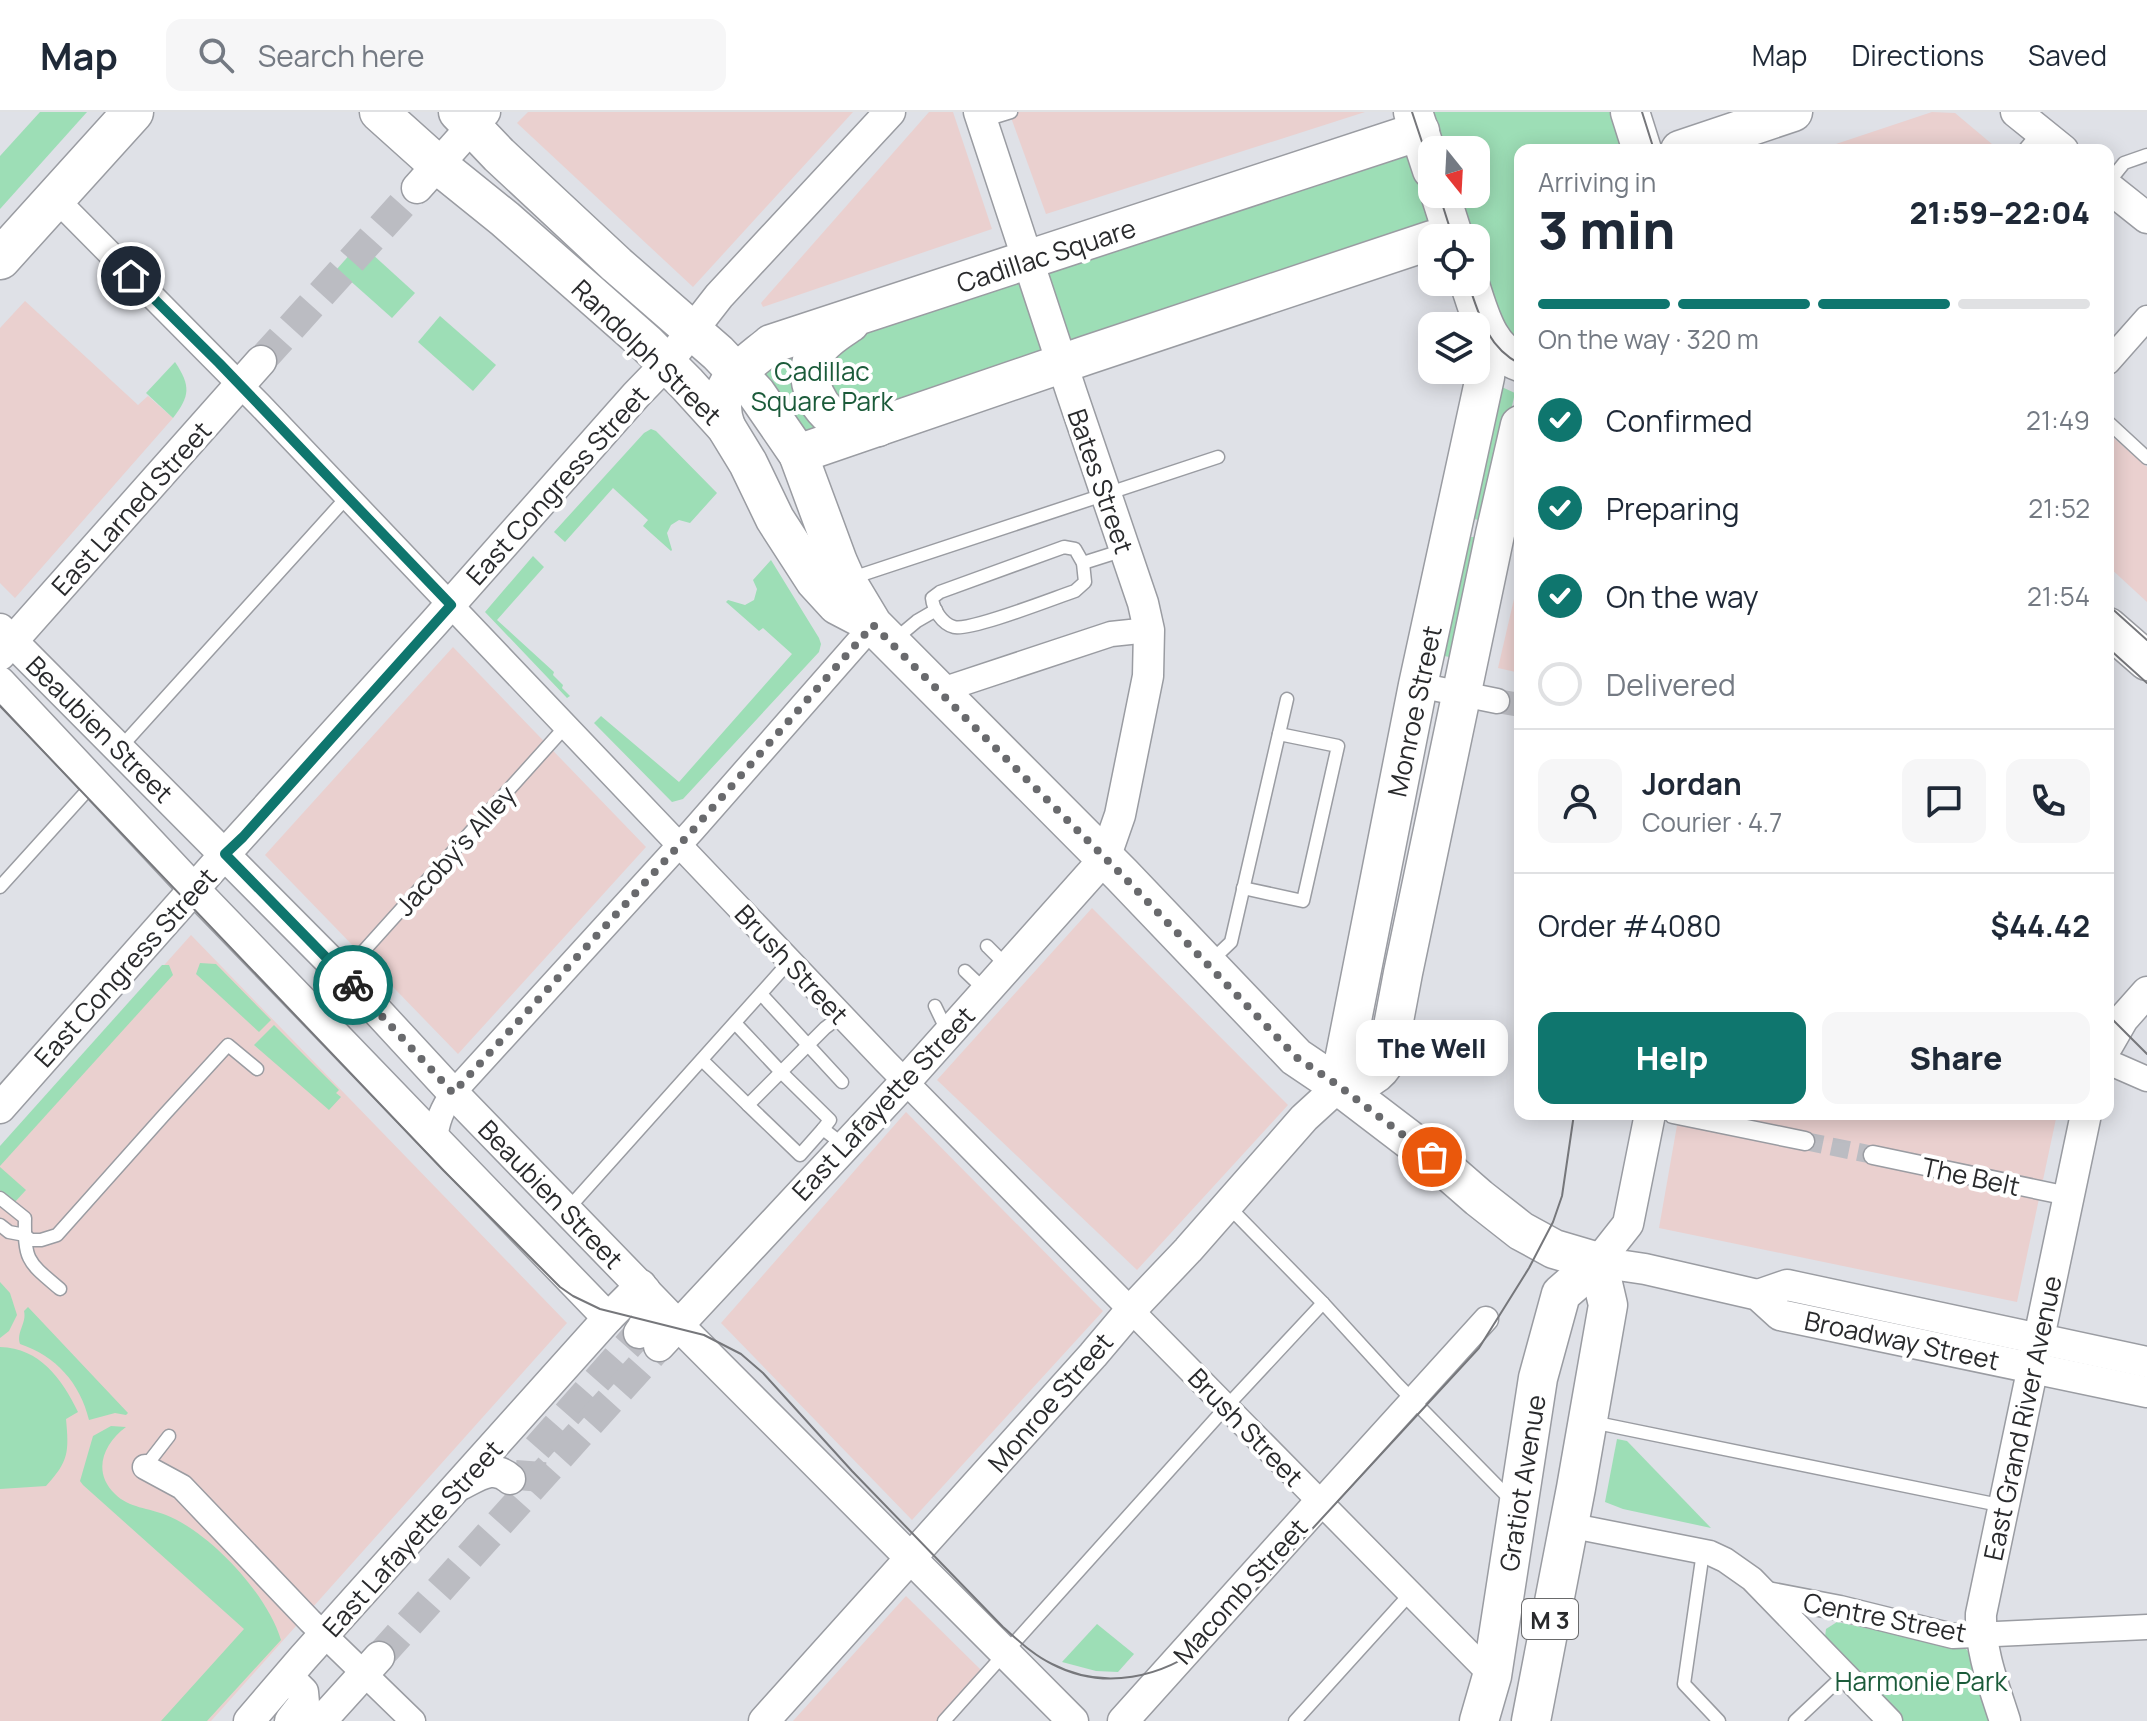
<!DOCTYPE html>
<meta charset="utf-8">
<style>
:root{--surface:#fff;--page:#f6f6f7;--text:#1f2937;--muted:#747a83;--line:#e0e1e3;--accent:#0f766e}
body{margin:0;font-family:Manrope,sans-serif;background:var(--page);color:var(--text);height:100vh;display:flex;flex-direction:column;font-size:30px;white-space:nowrap}
*{box-sizing:border-box;margin:0}
p{font-size:26px;color:var(--muted)}
.icon{flex:none;width:44px;height:44px;fill:none;stroke:currentColor;stroke-width:2;stroke-linecap:round;stroke-linejoin:round}
.map{position:relative;flex:1;overflow:hidden}
.sheet{position:absolute;left:1514px;top:32px;width:600px;height:976px;display:flex;flex-direction:column;background:var(--surface);border-radius:16px;box-shadow:0 4px 20px #0003}
.sheet>*{flex:none}
.needle{width:52px;rotate:162deg}
.fabs{position:absolute;left:1418px;top:24px;display:grid;gap:16px}
.fabs a{display:grid;place-items:center;width:72px;height:72px;border-radius:16px;background:var(--surface);box-shadow:0 4px 20px #0003;font-size:40px}
.pin{position:absolute;display:grid;place-items:center;width:68px;height:68px;color:#fff;margin:-34px;border:4px solid #fff;border-radius:50%;box-shadow:0 2px 8px #0007}
.courier{position:absolute;display:grid;place-items:center;width:80px;height:80px;margin:-40px;border:6px solid #0f766e;border-radius:50%;background:#fff;color:#222;box-shadow:0 2px 10px #0007}
.bubble{position:absolute;height:56px;border-radius:16px;background:var(--surface);box-shadow:0 4px 20px #0003;font-size:26px;font-weight:800;line-height:56px;text-align:center}
.headline em{font-style:normal;font-weight:800}
.headline div{display:flex;flex-direction:column-reverse}
.headline{display:flex;align-items:center;justify-content:space-between;height:136px;padding:0 24px}
h1{font-size:52px;font-weight:800;line-height:60px}
.bar{display:grid;grid-template-columns:repeat(4,1fr);gap:12px 8px;align-content:center;height:96px;padding:0 24px}
.bar i{height:10px;border-radius:6px;background:var(--line)}
.bar .active{background:var(--accent)}
.bar p{grid-column:span 4}
.line{display:flex;align-items:center;gap:20px;padding:0 24px;border-top:2px solid var(--line)}
.line div{flex:1}
.round{display:grid;place-items:center;flex:none;width:84px;height:84px;border-radius:16px;background:var(--page)}
ol{padding:0 24px;list-style:none}
li{display:flex;align-items:center;gap:24px;height:88px}
li p{margin-inline-start:auto}
li .icon{padding:8px;border-radius:50%;background:var(--accent);color:#fff;stroke-width:4}
li:last-child{color:var(--muted)}
li i{width:44px;height:44px;border:4px solid var(--line);border-radius:50%}
.primary-button{display:flex;gap:16px;margin-top:auto;padding:16px 24px}
.primary-button a{flex:1;height:92px;border-radius:16px;background:var(--accent);color:#fff;font-size:32px;font-weight:800;line-height:92px;text-align:center}
.primary-button a+a{background:var(--page);color:var(--text)}
header{display:flex;align-items:center;gap:48px;box-sizing:border-box;height:112px;padding:0 40px;background:var(--surface);border-bottom:2px solid var(--line)}
header strong{font-size:38px}
nav{display:flex;gap:44px;margin-inline-start:auto;font-size:28px}
.search{width:560px;height:72px;background:var(--page);display:flex;align-items:center;gap:20px;box-sizing:border-box;padding:0 28px;border-radius:16px;color:var(--muted);font-size:30px}
.map>svg:first-child{display:block}
.commercial{fill:#ead0cf}
.green{fill:#9ddeb6}
.lines{fill:none;stroke-linecap:round;stroke-linejoin:round}
.pedestrian-tunnel{stroke:#bbbcc2;stroke-width:18;stroke-dasharray:18 9;stroke-linecap:butt}
.minor-tunnel{stroke:#bbbcc2;stroke-width:24;stroke-dasharray:24 12;stroke-linecap:butt}
.tertiary-tunnel{stroke:#bbbcc2;stroke-width:30;stroke-dasharray:30 15;stroke-linecap:butt}
.service-casing{stroke:#9a9ca2;stroke-width:15}
.pedestrian-casing{stroke:#9a9ca2;stroke-width:21}
.minor-casing{stroke:#9a9ca2;stroke-width:27}
.tertiary-casing{stroke:#9a9ca2;stroke-width:33}
.primary-casing{stroke:#9a9ca2;stroke-width:41}
.trunk-casing{stroke:#9a9ca2;stroke-width:43}
.service{stroke:#fff;stroke-width:12}
.pedestrian{stroke:#fff;stroke-width:18}
.minor{stroke:#fff;stroke-width:24}
.tertiary{stroke:#fff;stroke-width:30}
.primary{stroke:#fff;stroke-width:38}
.trunk{stroke:#fff;stroke-width:40}
.tram{stroke:#76777b;stroke-width:2}
.done{stroke:#696a6d;stroke-width:8;stroke-dasharray:0 14.4}
.route{stroke:#0f766e;stroke-width:10}
.labels{text-anchor:middle;dominant-baseline:central;stroke-width:8;stroke-linejoin:round;paint-order:stroke}
.shield{fill:#fff;stroke:#696a6b;stroke-width:2}
.shield-label{font-size:24px;font-weight:bold;fill:#292a2c}
.street-label{font-size:26px;fill:#292a2c;stroke:#fff}
.park-label{font-size:26px;fill:#1b5b3a;stroke:#fff}
</style>
<header>
<strong>Map</strong>
<div class="search"><svg class="icon" aria-label="search" viewBox="0 0 24 24"><circle cx="10" cy="10" r="6"/><path d="M15 15l6 6"/></svg>Search here</div>
<nav><a>Map</a><a>Directions</a><a>Saved</a></nav>
</header>
<div class="map">
<svg width="2147" height="1609" viewBox="0 0 2147 1609">
<rect width="100%" height="100%" fill="#dfe1e7"/>
<g class="commercial">
<path d="M 528,0 L 853,0 L 693,175 L 517,11 Z"/>
<path d="M 929,0 L 953,0 L 992,117 L 763,195 L 761,191 Z"/>
<path d="M 1009,0 L 1365,0 L 1046,102 Z"/>
<path d="M 1932,0 L 1955,1 L 1999,38 L 1818,38 Z"/>
<path d="M 25,189 L 138,293 L 148,284 L 173,306 L 15,486 L 0,471 L 0,216 Z"/>
<path d="M 2108,321 L 2147,355 L 2147,490 L 2108,454 Z"/>
<path d="M 1520,461 L 1520,561 L 1498,556 Z"/>
<path d="M 453,535 L 646,735 L 458,942 L 265,743 Z"/>
<path d="M 1092,796 L 1288,993 L 1137,1158 L 937,968 Z"/>
<path d="M 191,823 L 567,1211 L 211,1609 L 0,1609 L 0,1037 Z"/>
<path d="M 906,1000 L 1103,1199 L 912,1408 L 721,1211 Z"/>
<path d="M 1679,1002 L 2057,1002 L 2017,1190 L 1659,1116 Z"/>
<path d="M 906,1484 L 984,1561 L 941,1609 L 793,1609 Z"/>
</g>
<g class="green">
<path d="M 40,0 L 87,0 L 0,97 L 0,44 Z"/>
<path d="M 1430,0 L 1613,0 L 1625,38 L 1520,38 L 1520,232 L 1499,207 L 1476,139 L 1476,126 L 1472,126 L 1457,82 L 1476,82 L 1476,38 L 1442,38 Z"/>
<path d="M 1420,19 L 1452,121 L 798,342 L 756,281 L 771,232 Z"/>
<path d="M 360,131 L 415,181 L 392,206 L 337,157 Z"/>
<path d="M 440,204 L 496,253 L 473,279 L 418,230 Z"/>
<path d="M 175,250 C 191,274 190,284 173,306 L 146,281 Z"/>
<path d="M 1495,272 L 1515,281 L 1485,409 L 1473,407 Z"/>
<path d="M 651,317 L 656,319 L 717,381 L 690,411 L 679,408 L 671,413 L 667,421 L 672,438 L 671,439 L 643,414 L 648,408 L 613,376 L 565,430 L 554,420 L 644,321 Z"/>
<path d="M 1468,425 L 1476,425 L 1458,547 L 1440,543 Z"/>
<path d="M 533,444 L 544,455 L 497,508 L 554,560 L 553,563 L 563,573 L 562,576 L 570,584 L 567,586 L 485,500 Z"/>
<path d="M 771,448 L 819,526 L 821,532 L 819,540 L 683,687 L 672,690 L 594,611 L 601,604 L 679,670 L 792,542 L 763,516 L 759,519 L 726,490 L 728,488 L 745,493 L 754,488 L 757,477 L 753,468 Z"/>
<path d="M 200,851 L 216,852 L 271,908 L 259,920 L 196,862 Z"/>
<path d="M 162,853 L 169,853 L 173,863 L 0,1054 L 0,1034 Z"/>
<path d="M 274,913 L 339,978 L 336,981 L 341,985 L 329,998 L 254,933 Z"/>
<path d="M 0,1055 L 26,1078 L 14,1091 L 0,1078 Z"/>
<path d="M 0,1170 L 10,1181 L 17,1203 L 9,1219 L 0,1226 Z"/>
<path d="M 28,1195 L 128,1301 L 126,1303 L 115,1301 L 89,1308 C 80,1271 56,1244 20,1232 C 16,1220 27,1211 24,1199 Z"/>
<path d="M 0,1235 C 40,1236 62,1267 78,1300 L 66,1307 C 69,1340 69,1349 46,1374 L 0,1377 Z"/>
<path d="M 111,1314 L 126,1315 C 103,1332 92,1360 115,1382 C 129,1396 149,1396 166,1403 C 211,1421 267,1482 281,1528 L 207,1609 L 161,1609 L 244,1517 L 83,1373 L 80,1369 L 93,1324 Z"/>
<path d="M 1617,1327 L 1627,1329 L 1711,1416 L 1623,1397 L 1605,1390 Z"/>
<path d="M 1837,1510 L 1966,1537 L 1971,1543 L 1993,1609 L 1903,1609 L 1831,1534 L 1825,1525 L 1826,1517 Z"/>
<path d="M 1097,1512 L 1134,1542 L 1118,1560 L 1096,1559 L 1062,1550 Z"/>
</g>
<g class="lines">
<path class="pedestrian-tunnel" d="M 1805,1029 L 1873,1043"/>
<path class="minor-tunnel" d="M 1497,589 L 1520,593"/>
<g class="tertiary-tunnel">
<path d="M 261,249 L 417,76"/>
<path d="M 529,1379 L 532,1342 L 639,1221"/>
<path d="M 379,1545 L 659,1234"/>
</g>
<g class="service-casing">
<g id="service">
<path d="M 982,9 L 1011,0"/>
<path d="M 2024,38 L 2040,19"/>
<path d="M 2108,71 L 2124,51 L 2147,43"/>
<path d="M 2108,310 L 2147,346"/>
<path d="M 1064,435 L 1075,437 L 1083,451 L 1085,470 L 1075,479 C 1054,486 971,519 954,515 C 942,512 933,497 932,486 L 940,480 Z"/>
<path d="M 1083,451 L 1124,438"/>
<path d="M 849,467 L 1218,345"/>
<path d="M 893,529 L 917,509 L 936,498"/>
<path d="M 120,636 L 347,385"/>
<path d="M 0,775 L 94,671"/>
<path d="M 1243,776 L 1303,789 L 1338,634 L 1279,622"/>
<path d="M 987,834 L 1007,854"/>
<path d="M 1211,849 L 1231,830 L 1287,587"/>
<path d="M 965,859 L 986,879"/>
<path d="M 343,862 L 566,614"/>
<path d="M 761,882 L 842,970"/>
<path d="M 935,894 L 948,921"/>
<path d="M 841,904 L 825,916 L 748,993 L 800,1043 L 823,1017 L 845,1034"/>
<path d="M 735,911 L 781,960 L 830,1008 L 823,1017"/>
<path d="M 702,948 L 748,993"/>
<path d="M 0,1086 L 25,1106 C 24,1149 28,1150 60,1177"/>
<path d="M 1228,1094 L 1323,1191 L 1398,1273 L 1511,1388"/>
<path d="M 567,1098 L 789,850"/>
<path d="M 0,1113 L 9,1120 L 25,1123 L 31,1128 L 41,1128 L 57,1123 L 164,1003 L 228,933 L 257,957"/>
<path d="M 1592,1310 L 2004,1394"/>
<path d="M 145,1355 L 169,1324"/>
<path d="M 1703,1440 L 1684,1572 L 1719,1609"/>
<path d="M 944,1609 L 1227,1294 L 1323,1191"/>
<path d="M 1295,1609 L 1410,1482"/>
<path d="M 1795,1609 L 1845,1562"/>
</g>
</g>
<g class="pedestrian-casing">
<g id="pedestrian">
<path d="M 1673,1002 L 1805,1029"/>
<path d="M 1873,1043 L 2068,1084"/>
</g>
</g>
<g class="minor-casing">
<g id="minor">
<path d="M 55,86 L 260,293 L 885,949 L 1492,1564"/>
<path d="M 2108,250 L 2147,206"/>
<path d="M 1418,573 L 1497,589"/>
<path d="M 939,579 L 1111,522 L 1149,518"/>
<path d="M 2108,950 L 2147,967"/>
<path d="M 435,1028 C 437,1009 442,997 453,981 L 693,718 L 873,513"/>
<path d="M 145,1355 L 182,1375 L 310,1509 L 413,1609"/>
<path d="M 1319,1391 L 1486,1207"/>
<path d="M 1568,1413 L 1710,1441 L 1725,1448 L 1752,1467 L 1890,1609"/>
<path d="M 1767,1482 L 1840,1496 L 1953,1524 L 2147,1515"/>
</g>
</g>
<g class="tertiary-casing">
<g id="tertiary">
<path d="M 2016,0 L 2063,38"/>
<path d="M 2108,75 L 2147,106"/>
<path d="M 417,76 L 485,0"/>
<path d="M 0,517 L 343,862 L 453,981 L 678,1213 L 1073,1609"/>
<path d="M 0,543 L 261,249"/>
<path d="M 0,570 L 195,778 L 608,1206"/>
<path d="M 2108,933 L 2123,907 L 2147,880"/>
<path d="M 0,996 L 225,742 L 434,511 L 636,283 L 666,252 L 719,184 L 890,0"/>
<path d="M 1650,1002 L 1628,1112 L 1598,1150 L 1645,1157 L 1758,1183 L 1780,1203 L 2147,1280"/>
<path d="M 1758,1183 L 1787,1173 L 2147,1250"/>
<path d="M 639,1221 C 649,1207 651,1194 645,1178"/>
<path d="M 659,1234 L 905,970 L 1105,746 L 1120,703 L 1148,564 L 1149,518 L 1143,491 L 1072,282 L 979,0"/>
<path d="M 462,1372 C 478,1364 494,1352 510,1367"/>
<path d="M 288,1565 L 303,1580 L 304,1591 L 290,1609"/>
<path d="M 249,1609 L 303,1546 L 608,1206 L 641,1173"/>
<path d="M 321,1609 L 379,1545"/>
<path d="M 764,1609 L 1093,1243 L 1131,1198 L 1188,1138 L 1304,1006 L 1339,974"/>
<path d="M 1123,1609 L 1319,1391"/>
<path d="M 2005,1609 C 1994,1574 1980,1540 1981,1502 L 2086,1002"/>
</g>
</g>
<g class="primary-casing">
<g id="primary">
<path d="M 379,0 L 438,53 L 505,107 L 646,231 L 687,272 L 726,315 L 748,351 L 775,407 L 815,469 L 837,493 L 860,505"/>
<path d="M 458,0 L 499,43 L 617,153 L 718,241 L 756,281 L 798,342 L 838,450 L 846,468 L 873,513 L 1122,763 L 1296,945 L 1339,974 L 1432,1045 L 1479,1086 L 1521,1119 L 1554,1137 L 1598,1150"/>
<path d="M 1413,0 L 1432,58"/>
<path d="M 1630,0 L 1642,38"/>
<path d="M 1680,38 L 1793,0"/>
<path d="M 1440,82 L 1454,126"/>
<path d="M 1469,170 C 1479,199 1487,239 1520,250"/>
<path d="M 850,211 C 838,219 824,227 816,240 C 800,265 819,304 846,312 C 856,315 868,314 878,315"/>
<path d="M 726,315 C 710,274 744,255 771,232 L 1420,19"/>
<path d="M 798,342 L 1087,243 L 1432,128"/>
<path d="M 2108,515 L 2147,549"/>
<path d="M 1339,974 L 1418,573 L 1485,265 L 1490,226"/>
<path d="M 1339,974 C 1361,968 1377,968 1387,946 L 1403,861 L 1495,422 L 1520,313"/>
<path d="M 1479,1609 L 1492,1564 L 1538,1266 L 1561,1182 L 1598,1150"/>
<path d="M 1531,1609 L 1576,1376 L 1608,1193 L 1598,1150"/>
</g>
</g>
<g class="trunk-casing">
<path id="trunk" d="M 0,147 L 133,0"/>
</g>
<use href="#service" class="service"/>
<use href="#pedestrian" class="pedestrian"/>
<use href="#minor" class="minor"/>
<use href="#tertiary" class="tertiary"/>
<use href="#primary" class="primary"/>
<use href="#trunk" class="trunk"/>
<g class="tram">
<path d="M 1412,0 L 1432,60"/>
<path d="M 1642,0 L 1654,38"/>
<path d="M 1439,82 L 1453,126"/>
<path d="M 1468,170 C 1479,203 1487,235 1520,252"/>
<path d="M 2108,493 L 2147,528"/>
<path d="M 2108,536 L 2147,571"/>
<path d="M 0,594 L 444,1059 L 560,1175 L 573,1184 L 600,1197 L 704,1223 L 741,1242 L 763,1261 L 852,1359 L 1003,1515 C 1018,1528 1033,1543 1052,1552 C 1104,1579 1162,1566 1207,1531 L 1479,1236 L 1529,1156 L 1553,1110 L 1562,1084 L 1574,1002"/>
<path d="M 2108,903 L 2147,942"/>
</g>
</g>
<g class="lines">
<path class="done" d="M 353,873 L 453,981 L 693,718 L 873,513 L 1122,763 L 1296,945 L 1339,974 L 1432,1045"/>
<path class="route" d="M 131,164 L 219,251 L 451,493 L 243,725 L 225,742 L 353,873"/>
</g>
<g class="labels">
<rect class="shield" x="1522" y="1487" width="56" height="40" rx="6"/>
<g class="shield-label">
<text x="1550" y="1507">M 3</text>
</g>
<g class="street-label">
<text transform="translate(1046 143) rotate(-18)">Cadillac Square</text>
<text transform="translate(647 240) rotate(44)">Randolph Street</text>
<text transform="translate(1101 369) rotate(71)">Bates Street</text>
<text transform="translate(557 373) rotate(-48)">East Congress Street</text>
<text transform="translate(131 396) rotate(-48)">East Larned Street</text>
<text transform="translate(1414 599) rotate(-78)">Monroe Street</text>
<text transform="translate(100 617) rotate(45)">Beaubien Street</text>
<text transform="translate(455 738) rotate(-48)">Jacoby's Alley</text>
<text transform="translate(792 852) rotate(47)">Brush Street</text>
<text transform="translate(125 855) rotate(-48)">East Congress Street</text>
<text transform="translate(883 991) rotate(-47)">East Lafayette Street</text>
<text transform="translate(1971 1064) rotate(12)">The Belt</text>
<text transform="translate(551 1082) rotate(46)">Beaubien Street</text>
<text transform="translate(1902 1228) rotate(12)">Broadway Street</text>
<text transform="translate(1050 1290) rotate(-49)">Monroe Street</text>
<text transform="translate(2022 1306) rotate(-78)">East Grand River Avenue</text>
<text transform="translate(1246 1315) rotate(46)">Brush Street</text>
<text transform="translate(1522 1371) rotate(-81)">Gratiot Avenue</text>
<text transform="translate(412 1426) rotate(-48)">East Lafayette Street</text>
<text transform="translate(1240 1479) rotate(-48)">Macomb Street</text>
<text transform="translate(1885 1505) rotate(11)">Centre Street</text>
</g>
<g class="park-label">
<text x="822" y="259">Cadillac<tspan x="822" dy="30">Square Park</tspan></text>
<text x="1921" y="1569">Harmonie Park</text>
</g>
</g>
</svg>
<div class="fabs">
<a><svg class="needle" viewBox="-14 -14 28 28"><path d="M0-13l5 13h-10z" fill="#e53935"/><path d="M0 13l5-13h-10z" fill="#747a83"/></svg></a>
<a><svg class="icon" aria-label="locate" viewBox="0 0 24 24"><circle cx="12" cy="12" r="6"/><path d="M12 2v4M12 18v4M2 12h4M18 12h4"/></svg></a>
<a><svg class="icon" aria-label="layers" viewBox="0 0 24 24"><path d="M12 4l9 5-9 5-9-5zM3 14l9 5 9-5"/></svg></a>
</div>
<div class="pin" style="left:1432px;top:1045px;background:#ea580c"><svg class="icon" aria-label="bag" viewBox="0 0 24 24"><path d="M5 8h14l-1 12H6zM9 8a3 3 0 0 1 6 0"/></svg></div>
<div class="pin" style="left:131px;top:164px;background:#1f2937"><svg class="icon" aria-label="home" viewBox="0 0 24 24"><path d="M3 11l9-7 9 7M6 9v11h12V9"/></svg></div>
<div class="courier" style="left:353px;top:873px"><svg class="icon" aria-label="bike" viewBox="0 0 24 24"><circle cx="6" cy="16" r="4"/><circle cx="18" cy="16" r="4"/><path d="M6 16l4-8h5l3 8M10 8l3 8H6M13 5h3"/></svg></div>
<div class="bubble" style="left:1356px;top:908px;width:152px">The Well</div>
<section class="sheet">
<div class="headline"><div><h1>3 min</h1><p>Arriving in</p></div><em>21:59–22:04</em></div>
<div class="bar"><i class="active"></i><i class="active"></i><i class="active"></i><i></i><p>On the way · 320 m</p></div>
<ol>
<li><svg class="icon" aria-label="check" viewBox="0 0 24 24"><path d="M5 12l5 5 9-10"/></svg>Confirmed<p>21:49</p></li>
<li><svg class="icon" aria-label="check" viewBox="0 0 24 24"><path d="M5 12l5 5 9-10"/></svg>Preparing<p>21:52</p></li>
<li><svg class="icon" aria-label="check" viewBox="0 0 24 24"><path d="M5 12l5 5 9-10"/></svg>On the way<p>21:54</p></li>
<li><i></i>Delivered</li>
</ol>
<div class="line" style="height:144px"><a class="round"><svg class="icon" aria-label="person" viewBox="0 0 24 24"><circle cx="12" cy="8" r="4"/><path d="M4 21q1-7 8-7t8 7"/></svg></a><div><b>Jordan</b><p>Courier · 4.7</p></div><a class="round"><svg class="icon" aria-label="chat" viewBox="0 0 24 24"><path d="M4 5h16v11H9l-5 4z"/></svg></a><a class="round"><svg class="icon" aria-label="phone" viewBox="0 0 24 24"><path d="M5 4h4l2 5-3 2q2 4 5 5l2-3 5 2v4C11 20 4 13 5 4z"/></svg></a></div>
<div class="line" style="height:104px"><div>Order #4080</div><b>$44.42</b></div>
<div class="primary-button"><a>Help</a><a>Share</a></div>
</section>
</div>
